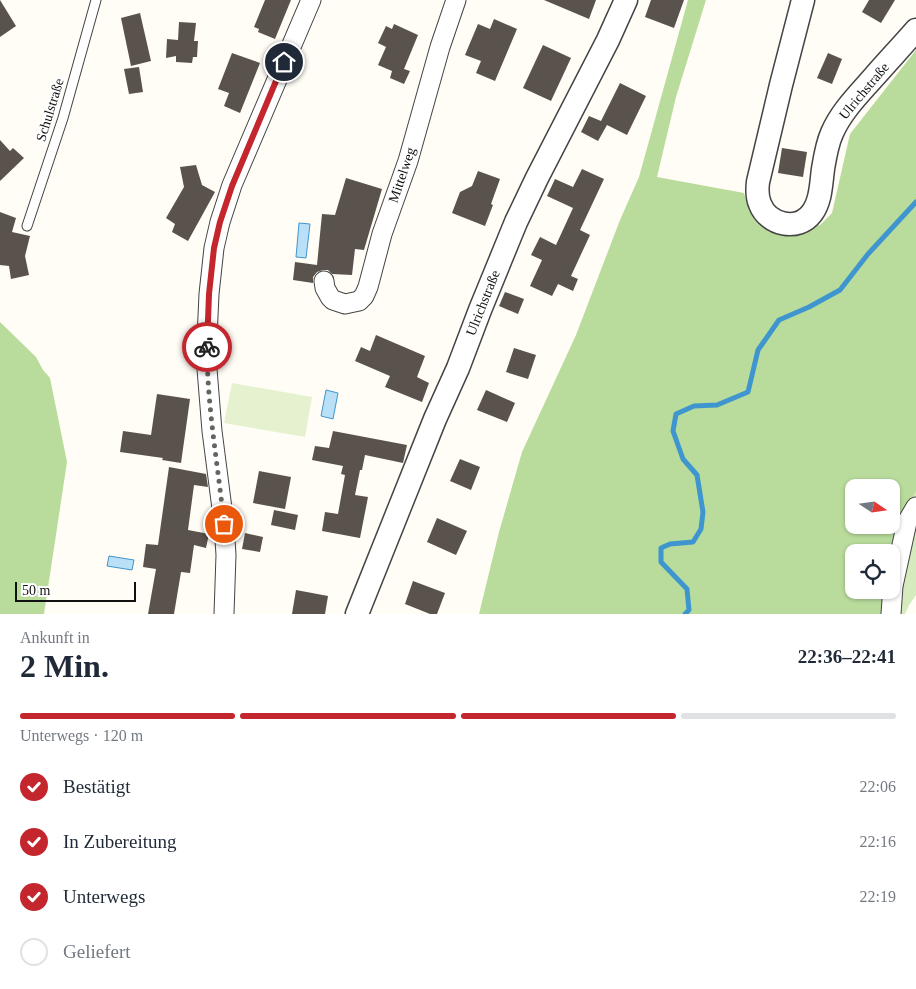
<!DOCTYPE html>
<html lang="de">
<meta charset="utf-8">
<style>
:root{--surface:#fff;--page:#f6f6f7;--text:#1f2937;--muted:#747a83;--line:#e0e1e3;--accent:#c4262e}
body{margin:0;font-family:Georgia,serif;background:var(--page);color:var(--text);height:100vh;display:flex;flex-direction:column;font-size:19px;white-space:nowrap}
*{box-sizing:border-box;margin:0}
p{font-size:16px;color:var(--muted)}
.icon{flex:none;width:28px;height:28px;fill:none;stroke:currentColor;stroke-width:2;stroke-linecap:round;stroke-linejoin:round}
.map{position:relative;height:614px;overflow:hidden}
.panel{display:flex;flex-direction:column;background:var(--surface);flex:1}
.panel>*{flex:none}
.needle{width:32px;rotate:103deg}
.buttons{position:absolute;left:845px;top:479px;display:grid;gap:10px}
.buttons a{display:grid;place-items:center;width:55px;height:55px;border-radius:10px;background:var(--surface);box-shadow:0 1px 4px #0004;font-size:25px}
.scale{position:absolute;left:15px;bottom:12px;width:121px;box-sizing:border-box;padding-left:5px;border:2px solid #111;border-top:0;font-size:14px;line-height:18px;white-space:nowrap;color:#111;-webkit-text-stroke:4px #fff;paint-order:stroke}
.pin{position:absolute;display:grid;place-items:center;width:42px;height:42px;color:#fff;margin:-21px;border:2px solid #fff;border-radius:50%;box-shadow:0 1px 5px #0007}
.courier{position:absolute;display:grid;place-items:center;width:50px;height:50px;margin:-25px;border:4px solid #c4262e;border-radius:50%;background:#fff;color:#222;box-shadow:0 1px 6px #0007}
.head em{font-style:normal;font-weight:700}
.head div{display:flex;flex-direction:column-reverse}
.head{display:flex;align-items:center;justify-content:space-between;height:85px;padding:0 20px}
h1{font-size:32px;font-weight:700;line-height:38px}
.bar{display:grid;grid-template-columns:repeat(4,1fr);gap:8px 5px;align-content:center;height:60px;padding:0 20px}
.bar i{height:6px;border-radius:4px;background:var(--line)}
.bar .active{background:var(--accent)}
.bar p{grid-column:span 4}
ol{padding:0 20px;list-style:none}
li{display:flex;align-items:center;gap:15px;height:55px}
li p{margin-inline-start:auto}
li .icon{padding:5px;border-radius:50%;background:var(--accent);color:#fff;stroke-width:4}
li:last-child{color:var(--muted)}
li i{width:28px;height:28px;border:2px solid var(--line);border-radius:50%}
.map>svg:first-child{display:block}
.green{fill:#d5ebbd}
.forest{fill:#b9dc9c;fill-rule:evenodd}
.pitch{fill:#e6f2cf}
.water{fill:#b9e0f7;stroke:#3f96cf}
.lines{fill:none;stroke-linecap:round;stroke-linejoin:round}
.stream{stroke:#3f96cf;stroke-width:5}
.building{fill:#5a524d}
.service-casing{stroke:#444;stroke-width:11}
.minor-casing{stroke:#444;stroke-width:21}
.tertiary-casing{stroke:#444;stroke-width:25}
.service{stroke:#fff;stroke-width:9}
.minor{stroke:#fff;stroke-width:19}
.tertiary{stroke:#fff;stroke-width:22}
.done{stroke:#646461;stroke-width:5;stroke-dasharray:0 9}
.route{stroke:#c4262e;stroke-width:6}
.labels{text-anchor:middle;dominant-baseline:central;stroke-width:5;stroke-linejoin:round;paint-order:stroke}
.street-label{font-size:14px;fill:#111;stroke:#fff}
</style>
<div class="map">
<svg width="916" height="614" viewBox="0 0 916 614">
<rect width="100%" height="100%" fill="#fffdf5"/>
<path class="green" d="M 916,492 L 916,595 L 909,605 L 905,614 L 888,614 L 893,528 Z"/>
<g class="forest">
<path d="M 688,0 L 706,0 L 676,97 L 657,177 L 744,193 L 749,210 L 762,219 L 794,229 L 820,225 L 832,213 L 850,134 L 916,50 L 916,492 L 894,528 L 891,565 L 891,552 L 854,552 L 854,590 L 890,590 L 888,614 L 479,614 L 499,532 L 522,452 L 576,335 L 620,220 L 639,177 ZM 854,488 L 891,488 L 891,525 L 854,525 Z"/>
<path d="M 0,322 L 36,357 L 43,370 L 50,378 L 67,462 L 44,614 L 0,614 Z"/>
</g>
<path class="pitch" d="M 232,383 L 312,397 L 305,437 L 224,423 Z"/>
<g class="water">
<path d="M 299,223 L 310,224 L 306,258 L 296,257 Z"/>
<path d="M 326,390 L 338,393 L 333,419 L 321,416 Z"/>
<path d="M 109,556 L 134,560 L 132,570 L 107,566 Z"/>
</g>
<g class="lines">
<path class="stream" d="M 685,614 L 689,610 L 687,589 L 661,562 L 661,548 L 670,544 L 693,542 L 701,529 L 703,512 L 697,475 L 683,459 L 673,431 L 676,414 L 694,406 L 717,405 L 748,392 L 758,350 L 779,320 L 809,307 L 840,290 L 868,254 L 916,202"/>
</g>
<g class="building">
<path d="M 0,0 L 16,26 L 0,37 Z"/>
<path d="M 265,0 L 291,0 L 275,39 L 258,32 L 259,29 L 254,27 Z"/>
<path d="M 544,0 L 596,0 L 589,19 Z"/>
<path d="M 651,0 L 684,0 L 674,28 L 645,17 Z"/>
<path d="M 869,0 L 895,0 L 881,23 L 862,12 Z"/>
<path d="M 140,13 L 151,61 L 131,66 L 121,18 Z"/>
<path d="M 494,19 L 517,29 L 495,81 L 476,73 L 481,61 L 465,55 L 478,24 L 490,29 Z"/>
<path d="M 179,22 L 196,23 L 194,41 L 198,41 L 197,57 L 193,57 L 192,63 L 176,62 L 176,56 L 166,58 L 167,39 L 178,40 Z"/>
<path d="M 394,24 L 418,35 L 404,69 L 410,71 L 404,84 L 390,78 L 392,71 L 378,65 L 386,47 L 378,43 L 386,26 L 392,29 Z"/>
<path d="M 543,45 L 571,58 L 551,101 L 523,88 Z"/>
<path d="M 232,53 L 260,63 L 240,113 L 224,106 L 229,93 L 218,89 Z"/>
<path d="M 828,53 L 842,59 L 832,84 L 817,78 Z"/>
<path d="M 139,67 L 143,92 L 129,94 L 124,69 Z"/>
<path d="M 620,83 L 646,96 L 627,135 L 607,125 L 598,141 L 581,132 L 589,116 L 601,121 Z"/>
<path d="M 0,140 L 10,151 L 13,148 L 24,158 L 0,181 Z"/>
<path d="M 782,148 L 807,152 L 803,177 L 778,173 Z"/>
<path d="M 196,165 L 202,185 L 215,192 L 188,241 L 172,232 L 175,224 L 166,218 L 184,187 L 180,167 Z"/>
<path d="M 582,169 L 604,179 L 580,230 L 590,235 L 571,276 L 578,279 L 573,291 L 558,284 L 552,296 L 530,286 L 542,260 L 531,255 L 540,237 L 556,245 L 573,208 L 547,196 L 555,179 L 573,187 Z"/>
<path d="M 478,171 L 500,179 L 491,204 L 493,205 L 485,226 L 452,213 L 460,192 L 472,186 Z"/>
<path d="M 346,178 L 382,189 L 364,250 L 355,249 L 352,275 L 332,274 L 328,270 L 323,270 L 317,272 L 313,277 L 313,283 L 293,280 L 295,262 L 317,265 L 322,214 L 335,215 Z"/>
<path d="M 0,212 L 16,218 L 12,232 L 30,236 L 25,256 L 29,275 L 11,279 L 9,266 L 0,265 Z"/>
<path d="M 505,292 L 524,299 L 518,314 L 499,306 Z"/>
<path d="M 376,335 L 425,356 L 417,377 L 429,383 L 422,402 L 385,387 L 390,376 L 355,361 L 361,347 L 370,351 Z"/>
<path d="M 514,348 L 536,355 L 528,379 L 506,372 Z"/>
<path d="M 486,390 L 515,403 L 507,422 L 477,410 Z"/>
<path d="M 157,394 L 190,399 L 181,463 L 162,460 L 163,458 L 120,452 L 123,431 L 151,435 Z"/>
<path d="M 333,431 L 407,445 L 403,463 L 365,455 L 362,470 L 360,470 L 355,495 L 368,497 L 360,538 L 322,531 L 325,512 L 338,514 L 345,475 L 341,474 L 343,466 L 312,460 L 315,446 L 329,448 Z"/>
<path d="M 460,459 L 480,467 L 471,490 L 450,481 Z"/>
<path d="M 169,467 L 206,474 L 208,487 L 194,485 L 188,530 L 209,534 L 206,548 L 194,545 L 190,573 L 181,572 L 174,614 L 148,614 L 156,569 L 143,567 L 146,544 L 158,545 Z"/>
<path d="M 259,471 L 291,477 L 285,509 L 253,503 Z"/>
<path d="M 274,510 L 298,515 L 295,530 L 271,525 Z"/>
<path d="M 437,518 L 467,531 L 456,555 L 427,542 Z"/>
<path d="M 245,533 L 263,537 L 260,552 L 242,549 Z"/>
<path d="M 413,581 L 445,593 L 437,614 L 430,614 L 405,604 Z"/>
<path d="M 296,590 L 328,596 L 325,614 L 292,614 Z"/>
</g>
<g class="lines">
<g class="service-casing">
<path id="service" d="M 27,226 L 63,118 L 96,0"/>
</g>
<g class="minor-casing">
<g id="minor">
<path d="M 324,281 L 325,288 L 330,297 L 333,300 L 345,304 L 359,301 L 364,296 L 368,287 L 382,234 L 408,161 L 440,47 L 456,0"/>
<path d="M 224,614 L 226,555 L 224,524 L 212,431 L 207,369 L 207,338 L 209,294 L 214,248 L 220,222 L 232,185 L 311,0"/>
<path d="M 891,614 L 893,586 L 907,522 L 916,507"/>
</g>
</g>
<g class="tertiary-casing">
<g id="tertiary">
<path d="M 803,0 L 781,85 L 758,182 C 757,190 757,197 760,204 C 768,225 798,232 812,213 C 821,201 821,184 823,169 C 825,157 827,144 832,133 C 841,112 858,95 873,78 C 887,62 902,46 916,30"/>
<path d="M 357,614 L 435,419 L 458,368 L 480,310 L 516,222 L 537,178 L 608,40 L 626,0"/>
</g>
</g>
<use href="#service" class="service"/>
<use href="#minor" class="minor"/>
<use href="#tertiary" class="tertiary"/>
</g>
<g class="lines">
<path class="done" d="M 207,347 C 207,406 218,465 224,524"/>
<path class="route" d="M 207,347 L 209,294 L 214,248 L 220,222 L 232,186 L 284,62"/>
</g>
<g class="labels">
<g class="street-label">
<text transform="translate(864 91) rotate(-50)">Ulrichstraße</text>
<text transform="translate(50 110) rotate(-73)">Schulstraße</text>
<text transform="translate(402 175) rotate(-71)">Mittelweg</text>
<text transform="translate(483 303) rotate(-68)">Ulrichstraße</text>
</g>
</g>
</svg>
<div class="buttons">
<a><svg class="needle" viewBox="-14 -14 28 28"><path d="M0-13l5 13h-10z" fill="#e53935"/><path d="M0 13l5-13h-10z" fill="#747a83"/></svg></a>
<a><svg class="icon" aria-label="locate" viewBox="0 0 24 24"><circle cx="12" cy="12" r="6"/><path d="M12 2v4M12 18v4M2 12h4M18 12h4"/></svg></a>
</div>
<div class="scale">50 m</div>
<div class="pin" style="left:224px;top:524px;background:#ea580c"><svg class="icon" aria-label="bag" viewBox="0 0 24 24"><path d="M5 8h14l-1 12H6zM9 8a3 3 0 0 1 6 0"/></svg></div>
<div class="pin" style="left:284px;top:62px;background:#1f2937"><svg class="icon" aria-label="home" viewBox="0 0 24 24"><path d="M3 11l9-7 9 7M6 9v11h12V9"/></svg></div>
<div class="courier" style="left:207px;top:347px"><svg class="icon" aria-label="bike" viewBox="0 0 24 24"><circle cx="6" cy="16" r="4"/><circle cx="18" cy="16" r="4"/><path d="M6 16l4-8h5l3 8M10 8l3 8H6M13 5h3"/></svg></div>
</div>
<section class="panel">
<div class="head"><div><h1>2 Min.</h1><p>Ankunft in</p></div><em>22:36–22:41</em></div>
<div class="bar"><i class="active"></i><i class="active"></i><i class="active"></i><i></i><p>Unterwegs · 120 m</p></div>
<ol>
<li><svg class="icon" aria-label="check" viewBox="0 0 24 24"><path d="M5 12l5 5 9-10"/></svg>Bestätigt<p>22:06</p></li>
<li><svg class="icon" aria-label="check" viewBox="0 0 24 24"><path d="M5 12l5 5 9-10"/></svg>In Zubereitung<p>22:16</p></li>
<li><svg class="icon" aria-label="check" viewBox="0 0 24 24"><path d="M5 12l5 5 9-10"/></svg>Unterwegs<p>22:19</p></li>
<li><i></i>Geliefert</li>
</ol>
</section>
